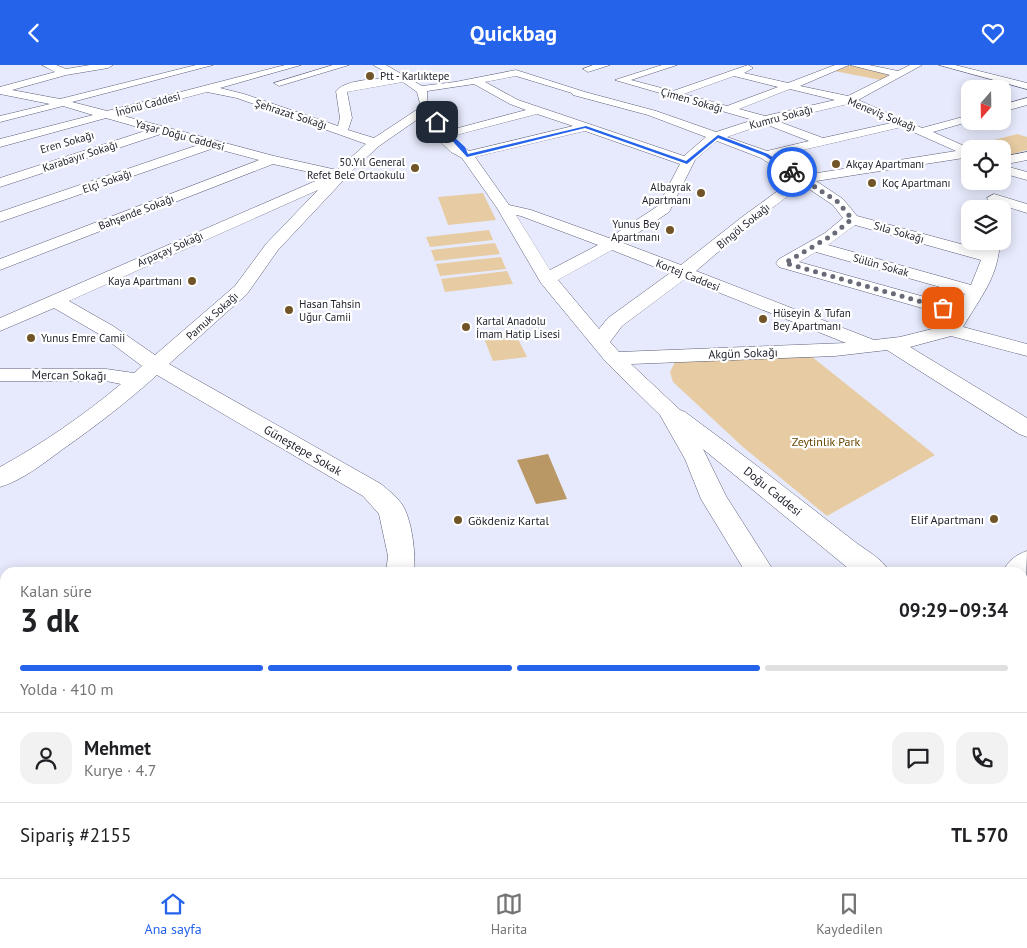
<!DOCTYPE html>
<html lang="tr">
<meta charset="utf-8">
<style>
:root{--surface:#fff;--page:#f2f2f2;--text:#202124;--muted:#757577;--line:#e0e0e0;--accent:#2563eb}
body{margin:0;font-family:"PT Sans",sans-serif;background:var(--page);color:var(--text);height:100vh;display:flex;flex-direction:column;font-size:19px;white-space:nowrap}
*{box-sizing:border-box;margin:0}
p{font-size:16px;color:var(--muted)}
.icon{flex:none;width:28px;height:28px;fill:none;stroke:currentColor;stroke-width:2;stroke-linecap:round;stroke-linejoin:round}
.map{position:relative;flex:1;overflow:hidden}
.side{position:absolute;left:0px;top:502px;width:1028px;height:311px;display:flex;flex-direction:column;background:var(--surface);border-radius:15px 15px 0 0;box-shadow:0 2px 12px #0003}
.side>*{flex:none}
.needle{width:32px;rotate:200deg}
.tools{position:absolute;left:961px;top:15px;display:grid;gap:10px}
.tools a{display:grid;place-items:center;width:50px;height:50px;border-radius:10px;background:var(--surface);box-shadow:0 2px 12px #0003;font-size:25px}
.pin{position:absolute;display:grid;place-items:center;width:42px;height:42px;color:#fff;margin:-21px;border-radius:10px;box-shadow:0 2px 8px #0006}
.courier{position:absolute;display:grid;place-items:center;width:50px;height:50px;margin:-25px;border:4px solid #2563eb;border-radius:50%;background:#fff;color:#222;box-shadow:0 1px 6px #0007}
.head em{font-style:normal;font-weight:600}
.head div{display:flex;flex-direction:column-reverse}
.head{display:flex;align-items:center;justify-content:space-between;height:85px;padding:0 20px}
h1{font-size:32px;font-weight:600;line-height:38px}
.bar{display:grid;grid-template-columns:repeat(4,1fr);gap:8px 5px;align-content:center;height:60px;padding:0 20px}
.bar i{height:6px;border-radius:4px;background:var(--line)}
.bar .active{background:var(--accent)}
.bar p{grid-column:span 4}
.line{display:flex;align-items:center;gap:12px;padding:0 20px;border-top:1px solid var(--line)}
.line div{flex:1}
.round{display:grid;place-items:center;flex:none;width:52px;height:52px;border-radius:15px;background:var(--page)}
header{display:flex;justify-content:space-between;align-items:center;height:65px;padding:0 20px;background:var(--accent);color:#fff;font-size:22px;font-weight:600}
.menu{display:flex;justify-content:space-around;align-items:center;height:70px;border-top:1px solid var(--line);background:var(--surface);font-size:14px;color:var(--muted)}
.menu a{display:grid;justify-items:center;gap:2px}
.menu .active{color:var(--accent)}
.map>svg:first-child{display:block}
.green{fill:#e7cba2}
.water{fill:#ba9865}
.lines{fill:none;stroke-linecap:round;stroke-linejoin:round}
.minor-casing{stroke:#5c5f79;stroke-width:1}
.minor{fill:#fff;fill-rule:evenodd}
.route{fill:#2563eb}
.done{stroke:#686a77;stroke-width:5;stroke-dasharray:0 9}
.poi-dot{fill:#715528;stroke:#fff;stroke-width:2}
.labels{text-anchor:middle;dominant-baseline:central;stroke-width:4.5;stroke-linejoin:round;paint-order:stroke}
.far-poi-label{font-size:11px;fill:#232530;stroke:#fff;text-anchor:start}
.far-street-label{font-size:11px;fill:#232530;stroke:#fff}
.street-label{font-size:12px;fill:#232530;stroke:#fff}
.park-label{font-size:12px;fill:#674600;stroke:#fff}
.poi-label{font-size:12px;fill:#232530;stroke:#fff;text-anchor:end}
</style>
<header><svg class="icon" aria-label="back" viewBox="0 0 24 24"><path d="M15 5l-7 7 7 7"/></svg>Quickbag<svg class="icon" aria-label="heart" viewBox="0 0 24 24"><path d="M12 20l-8-8c-3-5 5-10 8-4 3-6 11-1 8 4z"/></svg></header>
<div class="map">
<svg width="1027" height="813" viewBox="0 0 1027 813">
<rect width="100%" height="100%" fill="#e7eafc"/>
<g class="green">
<path d="M 851,0 L 888,8 L 891,10 L 881,15 L 834,6 Z"/>
<path d="M 1017,69 L 1027,72 L 1027,85 L 1009,90 L 1003,87 L 1002,84 L 992,84 L 979,79 Z"/>
<path d="M 483,128 L 496,155 L 448,160 L 438,132 Z"/>
<path d="M 489,165 L 493,175 L 430,182 L 426,172 Z"/>
<path d="M 495,178 L 500,189 L 435,196 L 431,185 Z"/>
<path d="M 501,192 L 506,204 L 440,211 L 436,199 Z"/>
<path d="M 507,206 L 513,219 L 445,227 L 441,214 Z"/>
<path d="M 514,266 L 527,292 L 493,296 L 483,271 Z"/>
<path d="M 811,291 L 935,390 L 827,451 L 743,382 L 673,317 L 670,307 L 675,297 Z"/>
<path d="M 578,809 L 926,809 L 929,813 L 577,813 Z"/>
</g>
<path class="water" d="M 548,389 L 567,434 L 536,439 L 517,395 Z"/>
<g class="lines">
<g class="minor-casing">
<g id="minor">
<path d="M 42,0 L 56,0 L 66,4 L 90,0 L 113,0 L 108,3 L 66,10 L 12,25 L 60,34 L 196,0 L 213,0 L 72,37 L 107,46 L 285,0 L 301,0 L 220,23 L 244,29 L 338,61 L 340,53 L 336,26 C 348,13 378,15 396,12 L 373,0 L 386,0 L 422,21 L 455,17 L 516,5 L 585,27 L 656,46 L 716,67 L 753,55 L 615,15 L 662,0 L 677,0 L 631,15 L 673,26 L 748,0 L 753,3 L 744,8 L 788,18 L 835,0 L 849,0 L 800,21 L 848,31 L 890,10 L 850,0 L 869,0 L 898,6 L 910,0 L 922,0 L 858,35 L 922,63 L 970,50 L 971,56 L 933,67 L 971,84 L 970,92 L 816,116 L 843,134 L 857,151 L 983,185 L 984,176 L 1000,176 C 998,213 981,231 963,262 L 1027,279 L 1027,291 L 951,271 L 910,282 L 1027,353 L 1027,372 L 1019,369 L 887,285 L 835,291 L 631,299 L 680,345 L 685,347 C 741,388 795,430 850,473 C 863,484 883,493 890,508 L 854,508 L 703,384 L 726,431 L 775,508 L 746,508 L 701,434 L 685,394 L 660,350 L 606,297 L 541,218 L 497,143 L 462,93 L 451,87 L 424,61 L 425,54 L 431,51 L 435,52 L 436,60 L 443,67 L 526,45 L 510,39 L 474,19 L 427,26 L 428,47 L 379,81 L 353,105 L 278,185 L 247,229 L 169,299 L 381,419 C 388,425 396,431 401,438 C 412,452 416,490 414,508 L 386,508 L 388,491 L 379,449 L 363,431 L 157,310 C 127,337 96,361 63,384 C 44,398 23,415 0,422 L 0,402 C 42,379 84,350 121,319 L 106,316 L 0,316 L 0,304 L 106,304 L 134,308 L 142,301 L 99,269 L 54,243 L 0,266 L 0,253 L 327,111 L 273,99 L 0,205 L 0,194 L 259,95 L 214,83 L 0,157 L 0,147 L 201,79 L 161,69 L 0,122 L 0,113 L 148,65 L 106,53 L 0,82 L 0,74 L 93,50 L 63,41 L 0,57 L 0,51 L 50,39 L 0,29 L 0,22 L 55,7 ZM 516,11 L 572,28 L 573,30 L 648,50 L 706,72 L 684,91 L 518,35 L 485,17 ZM 734,11 L 778,22 L 727,41 L 684,29 ZM 403,17 L 417,27 L 421,42 L 374,73 L 348,65 L 352,53 L 347,27 ZM 790,24 L 835,35 L 765,51 L 739,44 ZM 207,27 L 237,33 L 366,79 L 337,105 L 274,91 L 120,50 ZM 848,39 L 891,58 L 823,73 L 777,56 ZM 537,49 L 573,61 L 469,86 L 449,72 ZM 765,59 L 809,76 L 767,86 L 727,72 ZM 902,62 L 956,86 L 805,110 L 777,91 ZM 585,66 L 680,99 L 658,141 L 609,173 L 531,145 L 509,140 L 475,92 ZM 717,76 L 761,93 L 794,114 L 742,152 L 681,200 L 623,178 L 669,147 L 695,95 ZM 803,120 L 833,140 L 843,153 L 825,168 L 779,194 L 776,198 L 779,202 L 950,251 L 944,261 L 900,272 L 874,275 L 696,206 L 752,158 ZM 318,125 L 266,179 L 235,221 L 155,290 L 113,261 L 69,236 ZM 516,150 L 521,151 L 598,180 L 550,205 ZM 855,160 L 981,195 L 971,220 L 828,180 ZM 612,185 L 670,208 L 608,253 L 599,264 L 558,215 ZM 816,187 L 965,229 L 957,241 L 799,197 ZM 685,214 L 846,278 L 619,287 L 610,277 L 622,261 Z"/>
<path d="M 333,0 L 349,0 L 279,21 L 274,18 Z"/>
<path d="M 593,0 L 610,0 L 588,7 L 583,4 Z"/>
<path d="M 939,0 L 955,0 L 1027,18 L 1027,24 Z"/>
<path d="M 1027,33 L 1027,40 L 1002,47 L 1002,40 Z"/>
<path d="M 1027,87 L 1027,95 L 1002,100 L 1002,92 Z"/>
<path d="M 1002,100 L 1027,107 L 1027,115 L 1002,108 Z"/>
<path d="M 994,129 L 1027,139 L 1027,148 L 989,136 L 987,133 Z"/>
<path d="M 1027,486 L 1026,516 L 1022,517 L 1022,508 L 1002,508 C 1008,496 1015,490 1027,486 Z"/>
<path d="M 1022,586 L 1027,587 L 1027,617 L 1022,615 Z"/>
<path d="M 114,809 L 167,809 L 166,813 L 112,813 Z"/>
<path d="M 422,809 L 462,809 L 463,813 L 423,813 Z"/>
<path d="M 929,809 L 969,809 L 971,813 L 930,813 Z"/>
</g>
</g>
<use href="#minor" class="minor"/>
</g>
<path class="route" d="M 435,57 L 438,57 L 465,82 L 468,89 L 586,61 L 686,96 L 718,70 L 768,89 L 794,107 L 791,108 L 765,91 L 718,73 L 687,99 L 585,63 L 467,92 Z"/>
<g class="lines">
<path class="done" d="M 792,107 L 838,137 L 852,154 L 831,171 L 785,198 L 943,243"/>
</g>
<g class="poi-dot">
<circle cx="370" cy="11" r="5"/>
<circle cx="836" cy="99" r="5"/>
<circle cx="415" cy="103" r="5"/>
<circle cx="872" cy="118" r="5"/>
<circle cx="701" cy="128" r="5"/>
<circle cx="670" cy="165" r="5"/>
<circle cx="192" cy="216" r="5"/>
<circle cx="289" cy="245" r="5"/>
<circle cx="763" cy="254" r="5"/>
<circle cx="466" cy="262" r="5"/>
<circle cx="31" cy="273" r="5"/>
<circle cx="994" cy="454" r="5"/>
<circle cx="458" cy="455" r="5"/>
</g>
<g class="labels">
<g class="far-poi-label">
<text x="380" y="11">Ptt - Karlıktepe</text>
<text x="405" y="97" text-anchor="end">50.Yıl General<tspan x="405" dy="13">Refet Bele Ortaokulu</tspan></text>
<text x="846" y="99">Akçay Apartmanı</text>
<text x="882" y="118">Koç Apartmanı</text>
<text x="691" y="122" text-anchor="end">Albayrak<tspan x="691" dy="13">Apartmanı</tspan></text>
<text x="660" y="159" text-anchor="end">Yunus Bey<tspan x="660" dy="13">Apartmanı</tspan></text>
<text x="182" y="216" text-anchor="end">Kaya Apartmanı</text>
<text x="299" y="239">Hasan Tahsin<tspan x="299" dy="13">Uğur Camii</tspan></text>
<text x="773" y="248">Hüseyin &amp; Tufan<tspan x="773" dy="13">Bey Apartmanı</tspan></text>
<text x="476" y="256">Kartal Anadolu<tspan x="476" dy="13">İmam Hatip Lisesi</tspan></text>
<text x="41" y="273">Yunus Emre Camii</text>
</g>
<g class="far-street-label">
<text transform="translate(692 35) rotate(16)">Çimen Sokağı</text>
<text transform="translate(148 39) rotate(-15)">İnönü Caddesi</text>
<text transform="translate(291 49) rotate(18)">Şehrazat Sokağı</text>
<text transform="translate(882 49) rotate(22)">Meneviş Sokağı</text>
<text transform="translate(781 52) rotate(-15)">Kumru Sokağı</text>
<text transform="translate(180 70) rotate(15)">Yaşar Doğu Caddesi</text>
<text transform="translate(67 77) rotate(-16)">Eren Sokağı</text>
<text transform="translate(80 91) rotate(-18)">Karabayır Sokağı</text>
<text transform="translate(107 116) rotate(-19)">Elçi Sokağı</text>
<text transform="translate(136 147) rotate(-21)">Bahşende Sokağı</text>
<text transform="translate(743 161) rotate(-39)">Bingöl Sokağı</text>
<text transform="translate(899 167) rotate(16)">Sıla Sokağı</text>
<text transform="translate(170 184) rotate(-24)">Arpaçay Sokağı</text>
<text transform="translate(881 200) rotate(16)">Sülün Sokak</text>
<text transform="translate(688 210) rotate(22)">Kortej Caddesi</text>
<text transform="translate(212 251) rotate(-42)">Pamuk Sokağı</text>
</g>
<g class="street-label">
<text transform="translate(743 288) rotate(-2)">Akgün Sokağı</text>
<text transform="translate(69 310) rotate(1)">Mercan Sokağı</text>
<text transform="translate(303 385) rotate(30)">Güneştepe Sokak</text>
<text transform="translate(773 426) rotate(39)">Doğu Caddesi</text>
</g>
<g class="park-label">
<text x="826" y="376">Zeytinlik Park</text>
</g>
<g class="poi-label">
<text x="984" y="454">Elif Apartmanı</text>
<text x="468" y="455" text-anchor="start">Gökdeniz Kartal</text>
</g>
</g>
</svg>
<div class="tools">
<a><svg class="needle" viewBox="-14 -14 28 28"><path d="M0-13l5 13h-10z" fill="#e53935"/><path d="M0 13l5-13h-10z" fill="#757577"/></svg></a>
<a><svg class="icon" aria-label="locate" viewBox="0 0 24 24"><circle cx="12" cy="12" r="6"/><path d="M12 2v4M12 18v4M2 12h4M18 12h4"/></svg></a>
<a><svg class="icon" aria-label="layers" viewBox="0 0 24 24"><path d="M12 4l9 5-9 5-9-5zM3 14l9 5 9-5"/></svg></a>
</div>
<div class="pin" style="left:943px;top:243px;background:#ea580c"><svg class="icon" aria-label="bag" viewBox="0 0 24 24"><path d="M5 8h14l-1 12H6zM9 8a3 3 0 0 1 6 0"/></svg></div>
<div class="pin" style="left:437px;top:57px;background:#1f2937"><svg class="icon" aria-label="home" viewBox="0 0 24 24"><path d="M3 11l9-7 9 7M6 9v11h12V9"/></svg></div>
<div class="courier" style="left:792px;top:107px"><svg class="icon" aria-label="bike" viewBox="0 0 24 24"><circle cx="6" cy="16" r="4"/><circle cx="18" cy="16" r="4"/><path d="M6 16l4-8h5l3 8M10 8l3 8H6M13 5h3"/></svg></div>
<section class="side">
<div class="head"><div><h1>3 dk</h1><p>Kalan süre</p></div><em>09:29–09:34</em></div>
<div class="bar"><i class="active"></i><i class="active"></i><i class="active"></i><i></i><p>Yolda · 410 m</p></div>
<div class="line" style="height:90px"><a class="round"><svg class="icon" aria-label="person" viewBox="0 0 24 24"><circle cx="12" cy="8" r="4"/><path d="M4 21q1-7 8-7t8 7"/></svg></a><div><b>Mehmet</b><p>Kurye · 4.7</p></div><a class="round"><svg class="icon" aria-label="chat" viewBox="0 0 24 24"><path d="M4 5h16v11H9l-5 4z"/></svg></a><a class="round"><svg class="icon" aria-label="phone" viewBox="0 0 24 24"><path d="M5 4h4l2 5-3 2q2 4 5 5l2-3 5 2v4C11 20 4 13 5 4z"/></svg></a></div>
<div class="line" style="height:65px"><div>Sipariş #2155</div><b>TL 570</b></div>
</section>
</div>
<nav class="menu">
<a class="active"><svg class="icon" aria-label="home" viewBox="0 0 24 24"><path d="M3 11l9-7 9 7M6 9v11h12V9"/></svg>Ana sayfa</a>
<a><svg class="icon" aria-label="map" viewBox="0 0 24 24"><path d="M3 6l6-2 6 2 6-2v14l-6 2-6-2-6 2zM9 4v14M15 6v14"/></svg>Harita</a>
<a><svg class="icon" aria-label="saved" viewBox="0 0 24 24"><path d="M7 4h10v16l-5-4-5 4z"/></svg>Kaydedilen</a>
</nav>
